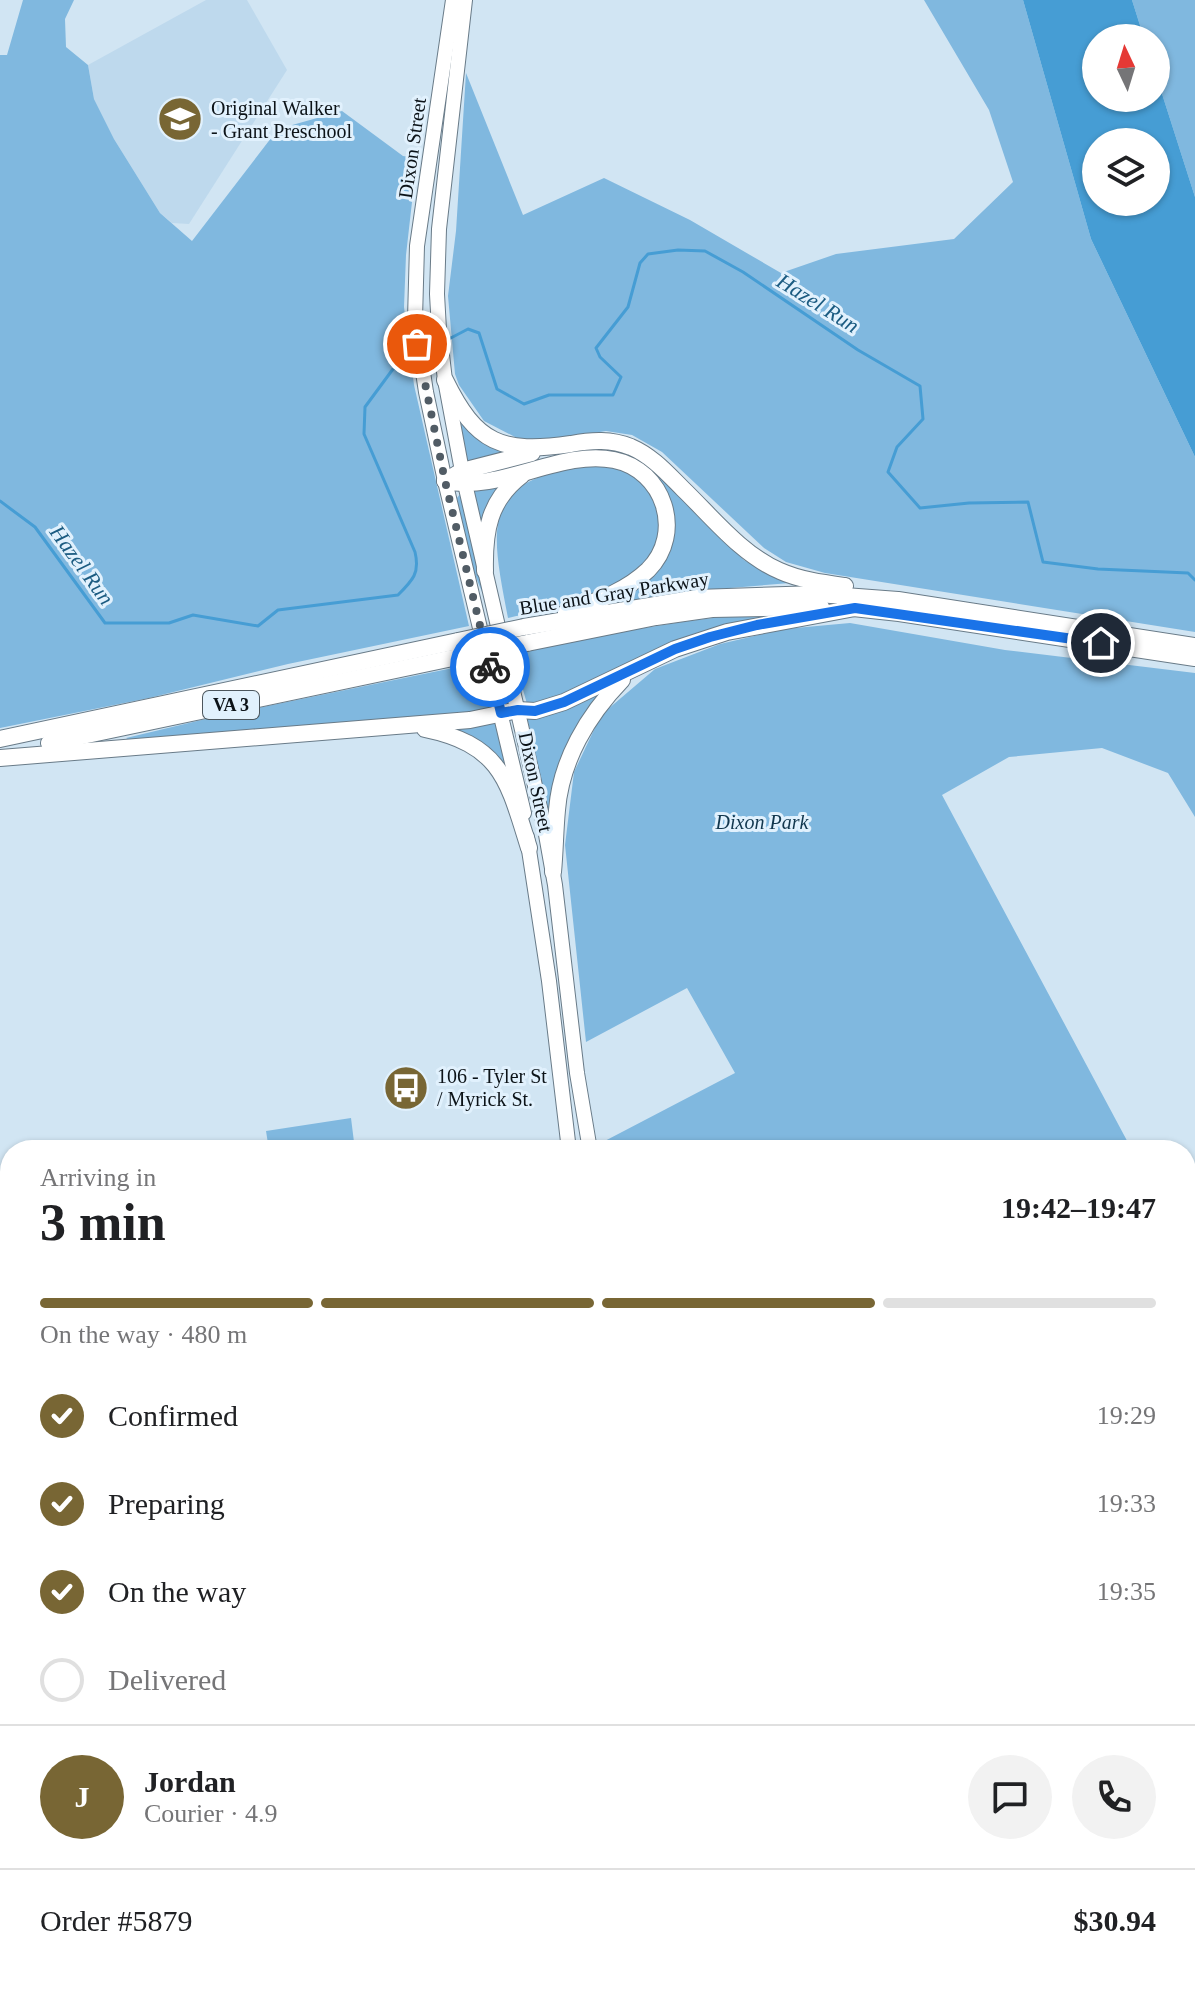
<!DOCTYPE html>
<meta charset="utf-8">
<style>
:root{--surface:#fff;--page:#f2f2f2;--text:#202124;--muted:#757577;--line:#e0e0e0;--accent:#786634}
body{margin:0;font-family:"Times New Roman",serif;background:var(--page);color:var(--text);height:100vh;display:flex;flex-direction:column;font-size:30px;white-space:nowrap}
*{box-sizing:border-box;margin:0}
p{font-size:26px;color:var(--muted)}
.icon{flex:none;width:44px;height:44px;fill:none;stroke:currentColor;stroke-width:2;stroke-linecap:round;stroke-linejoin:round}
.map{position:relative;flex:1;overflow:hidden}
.sheet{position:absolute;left:0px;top:1140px;width:1196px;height:850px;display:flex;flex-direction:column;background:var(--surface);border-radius:32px 32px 0 0;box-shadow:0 2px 6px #0004}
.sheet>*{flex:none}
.needle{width:52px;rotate:356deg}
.buttons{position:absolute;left:1082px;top:24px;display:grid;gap:16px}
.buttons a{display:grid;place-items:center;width:88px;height:88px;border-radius:50%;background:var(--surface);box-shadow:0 2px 6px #0004;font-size:40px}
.pin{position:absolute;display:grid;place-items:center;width:68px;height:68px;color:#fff;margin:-34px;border:4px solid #fff;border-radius:50%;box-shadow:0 2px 8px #0007}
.courier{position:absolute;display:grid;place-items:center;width:80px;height:80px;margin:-40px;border:6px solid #1a73e8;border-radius:50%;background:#fff;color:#222;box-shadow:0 2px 10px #0007}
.overview em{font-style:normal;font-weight:700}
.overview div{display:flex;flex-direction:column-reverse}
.overview{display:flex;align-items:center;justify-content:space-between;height:136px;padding:0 40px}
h1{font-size:52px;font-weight:700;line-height:60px}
.bar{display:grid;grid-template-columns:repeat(4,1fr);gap:12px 8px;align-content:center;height:96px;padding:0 40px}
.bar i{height:10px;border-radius:6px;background:var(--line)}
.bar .selected{background:var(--accent)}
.bar p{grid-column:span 4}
.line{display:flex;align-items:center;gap:20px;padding:0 40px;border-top:2px solid var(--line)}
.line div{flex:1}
.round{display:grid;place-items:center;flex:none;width:84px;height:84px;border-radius:42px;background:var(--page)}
ol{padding:0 40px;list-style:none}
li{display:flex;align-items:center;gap:24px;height:88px}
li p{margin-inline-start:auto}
li .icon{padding:8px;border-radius:50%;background:var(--accent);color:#fff;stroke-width:4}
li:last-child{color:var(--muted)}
li i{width:44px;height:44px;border:4px solid var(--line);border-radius:50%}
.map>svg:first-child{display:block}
.built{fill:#bed9ed}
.green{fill:#80b8df}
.water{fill:#469dd4;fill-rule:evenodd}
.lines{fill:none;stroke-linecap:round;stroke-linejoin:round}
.stream{stroke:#469dd4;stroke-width:3}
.major-casing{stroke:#697b88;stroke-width:16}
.highway-casing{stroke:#697b88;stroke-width:18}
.major{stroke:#fff;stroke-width:14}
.highway{stroke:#fff;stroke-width:16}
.rail{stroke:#404a52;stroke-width:3}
.highway-bridge-casing{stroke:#697b88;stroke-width:18;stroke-linecap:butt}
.highway-bridge{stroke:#fff;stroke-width:16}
.done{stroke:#515c65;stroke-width:8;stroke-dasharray:0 14.4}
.route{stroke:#1a73e8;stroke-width:10}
.labels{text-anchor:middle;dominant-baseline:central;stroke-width:6;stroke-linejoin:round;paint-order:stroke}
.shield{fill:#e1f1fd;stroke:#4c565d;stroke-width:2}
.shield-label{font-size:18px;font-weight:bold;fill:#0c1318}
.poi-label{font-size:20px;fill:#0c1318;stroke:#e1f1fd;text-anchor:start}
.street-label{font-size:20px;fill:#0c1318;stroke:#e1f1fd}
.park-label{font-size:20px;font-style:italic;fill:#12374e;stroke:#e1f1fd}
.water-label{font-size:22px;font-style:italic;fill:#1c5c82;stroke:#e1f1fd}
</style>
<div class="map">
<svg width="1195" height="1989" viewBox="0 0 1195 1989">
<rect width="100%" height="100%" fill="#d1e5f3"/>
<g class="built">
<path d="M 206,0 L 247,0 L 287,70 L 189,224 L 172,223 L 160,213 L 114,139 L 94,99 L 88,65 Z"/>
<path d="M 1195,1378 L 1195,1477 L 1186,1481 L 1186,1382 Z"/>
<path d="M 0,1685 L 10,1686 L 10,1833 L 0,1759 Z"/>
<path d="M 0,1925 L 11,1988 L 12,1989 L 0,1989 Z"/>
<path d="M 35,1980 L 524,1980 L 471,1989 L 36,1989 Z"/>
</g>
<g class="green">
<path d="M 23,0 L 74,0 L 65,19 L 66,47 L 88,65 L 94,99 L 114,139 L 160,213 L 192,241 L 278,129 L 342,111 L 403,156 L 417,158 L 406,255 L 404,307 L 414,385 L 469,626 L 288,664 L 149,698 L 0,728 L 0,55 L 7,55 Z"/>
<path d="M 924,0 L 1023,0 L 1091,239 L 1195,457 L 1195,632 L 825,573 L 786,562 L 764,548 L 662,452 L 632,435 L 606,431 L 545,441 L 517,438 L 484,421 L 459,385 L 455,374 L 448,296 L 456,231 L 466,73 L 523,215 L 604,178 L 690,220 L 781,273 L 836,254 L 954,239 L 1013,182 L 989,110 Z"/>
<path d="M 1132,0 L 1195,0 L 1195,197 L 1156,75 L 1156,38 L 1144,38 Z"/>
<path d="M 458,414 L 514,452 L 466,464 Z"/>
<path d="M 591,447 L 617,449 L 644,461 L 744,560 L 773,577 L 790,583 L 694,591 L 616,603 L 614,598 L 634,588 L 671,531 L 631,461 L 527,468 L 471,476 Z"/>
<path d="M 596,464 C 641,472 643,481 664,519 C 660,531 658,544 653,555 C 637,590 544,610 508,618 C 489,521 481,479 596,464 Z"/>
<path d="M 500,483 L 481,529 L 472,491 Z"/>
<path d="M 460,494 L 485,594 L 483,594 C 469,564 462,531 457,498 Z"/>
<path d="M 774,613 L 774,617 L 530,706 L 527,704 L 513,654 C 600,636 685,617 774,613 Z"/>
<path d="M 850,623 L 1005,650 L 1195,673 L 1195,817 L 1168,773 L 1102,748 L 1009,757 L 942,795 L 1132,1150 L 601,1150 L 599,1144 L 735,1073 L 687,988 L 586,1042 L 565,845 L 574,772 L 601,715 L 655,669 L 720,644 L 784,629 Z"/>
<path d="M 482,662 L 493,710 L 491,712 L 129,740 L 126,738 L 214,717 Z"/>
<path d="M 612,683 L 598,698 L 551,824 L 527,717 Z"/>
<path d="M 495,720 L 509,773 L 453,729 Z"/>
<path d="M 351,1118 L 355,1150 L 269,1150 L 266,1131 Z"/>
<path d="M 1186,1253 L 1195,1270 L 1195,1370 L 1186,1374 Z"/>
<path d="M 1195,1740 L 1195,1888 L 1186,1887 L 1186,1759 Z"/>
<path d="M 1041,1980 L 1116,1980 L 1097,1989 L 1044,1989 Z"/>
</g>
<g class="water">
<path d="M 1023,0 L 1132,0 L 1144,38 L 1096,38 L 1096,98 L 1156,98 L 1156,75 L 1195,197 L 1195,457 L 1091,239 ZM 1096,142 L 1156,142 L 1156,202 L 1096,202 Z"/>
<path d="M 1186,1887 L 1195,1888 L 1195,1989 L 1097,1989 L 1116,1980 L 1186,1980 Z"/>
</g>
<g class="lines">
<g class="stream">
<path d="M 447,340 L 468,329 L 479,333 L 497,389 L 524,404 L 549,395 L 613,395 L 621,377 L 600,357 L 596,348 L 628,307 L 640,263 L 648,254 L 678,250 L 705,251 L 743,272 L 858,350 L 920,386 L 923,419 L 897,447 L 888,472 L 920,508 L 969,503 L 1028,502 L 1043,562 L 1098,569 L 1188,573 L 1195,580"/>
<path d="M 0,501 L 35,527 L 105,623 L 169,623 L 193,615 L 258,626 L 278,610 L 398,595 C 413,580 420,573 415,552 L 364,434 L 365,407 L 393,369 L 407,362"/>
</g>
<g class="major-casing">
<g id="major">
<path d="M 453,0 L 417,246 L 415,319 L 426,392 L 445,481 L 524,813"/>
<path d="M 465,0 L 439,229 L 437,294 L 439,330 L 445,380 L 462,471 L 545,829 L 555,885 L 577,1073 L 590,1150"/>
<path d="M 527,837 L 549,981 L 569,1150"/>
<path d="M 949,1980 L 951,1989"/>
</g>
</g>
<g class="highway-casing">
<g id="highway">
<path d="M 445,380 C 476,444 502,454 571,444 C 592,440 611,439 631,447 C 652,456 667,473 683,489 C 712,517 742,555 780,571 C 800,580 823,583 845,586"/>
<path d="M 445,481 C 500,493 561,449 614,460 C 664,470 685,533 648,570 C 625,592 596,601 566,612"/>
<path d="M 445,481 L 462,471 L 532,453"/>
<path d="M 485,571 C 484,531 489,500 522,475"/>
<path d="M 844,607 L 899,613 L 1195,658"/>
<path d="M 524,627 L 697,598 L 818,594 L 898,600 L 1195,646"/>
<path d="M 527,643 L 656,617 L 712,609 L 821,607"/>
<path d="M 425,729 C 502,745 508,781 529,848"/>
<path d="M 0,739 L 458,641"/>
<path d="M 49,743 L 462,656"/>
<path d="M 0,758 L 470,720 L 518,710 L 535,711 L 564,702 L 675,649 L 727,632 L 855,608"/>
<path d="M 553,872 C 555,851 555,831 557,810 C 561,760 588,715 622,680"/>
</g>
</g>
<use href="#major" class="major"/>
<use href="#highway" class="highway"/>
<g class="rail">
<path d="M 0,1479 L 7,1526"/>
<path d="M 0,1517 L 10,1587"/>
<path d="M 3,1575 L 10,1623"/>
<path d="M 0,1732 L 10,1771"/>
<path d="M 62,1980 L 63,1989"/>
<path d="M 74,1980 L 76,1989"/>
<path d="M 186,1980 L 209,1989"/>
<path d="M 416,1989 L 478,1980"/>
</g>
<g class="highway-bridge-casing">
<g id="highway-bridge">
<path d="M 458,641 L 524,627"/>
<path d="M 462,656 L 527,643"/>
</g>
</g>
<use href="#highway-bridge" class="highway-bridge"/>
</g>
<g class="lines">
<path class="done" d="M 417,344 L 445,481 L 490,667"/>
<path class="route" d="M 490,667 L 501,713 L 518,710 L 535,711 L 564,702 L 675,649 L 710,637 L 757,625 L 855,608 L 1101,643"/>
</g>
<defs>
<g id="school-disc" transform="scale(2.3)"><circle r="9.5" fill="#786634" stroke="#e1f1fd"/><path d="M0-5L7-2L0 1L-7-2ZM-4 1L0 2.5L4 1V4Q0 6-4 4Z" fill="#fff"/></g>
<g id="bus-disc" transform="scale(2.3)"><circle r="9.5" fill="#786634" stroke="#e1f1fd"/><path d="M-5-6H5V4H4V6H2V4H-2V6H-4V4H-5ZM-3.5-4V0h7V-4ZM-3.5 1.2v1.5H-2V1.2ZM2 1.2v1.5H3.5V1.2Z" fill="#fff"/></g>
</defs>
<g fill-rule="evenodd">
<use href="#school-disc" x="180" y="119"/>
<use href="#bus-disc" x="406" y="1088"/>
</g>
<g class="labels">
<rect class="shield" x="203" y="691" width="56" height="28" rx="6"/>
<g class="shield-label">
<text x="231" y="705">VA 3</text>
</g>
<g class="poi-label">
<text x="211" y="108">Original Walker<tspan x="211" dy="23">- Grant Preschool</tspan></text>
<text x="437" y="1076">106 - Tyler St<tspan x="437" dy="23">/ Myrick St.</tspan></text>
</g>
<g class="street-label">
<text transform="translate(412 148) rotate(-82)">Dixon Street</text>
<text transform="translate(614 593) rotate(-9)">Blue and Gray Parkway</text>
<text transform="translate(536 782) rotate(78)">Dixon Street</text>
</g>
<g class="park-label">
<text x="762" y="822">Dixon Park</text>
</g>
<g class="water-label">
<text transform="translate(818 303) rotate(32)">Hazel Run</text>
<text transform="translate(82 565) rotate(54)">Hazel Run</text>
</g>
</g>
</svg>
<div class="buttons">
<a><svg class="needle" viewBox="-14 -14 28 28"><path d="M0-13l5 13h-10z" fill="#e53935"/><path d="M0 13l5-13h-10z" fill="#757577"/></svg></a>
<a><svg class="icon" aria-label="layers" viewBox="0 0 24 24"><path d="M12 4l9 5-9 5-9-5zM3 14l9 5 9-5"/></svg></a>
</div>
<div class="pin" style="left:417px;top:344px;background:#ea580c"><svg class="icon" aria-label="bag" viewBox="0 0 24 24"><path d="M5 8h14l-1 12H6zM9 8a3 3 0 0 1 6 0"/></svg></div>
<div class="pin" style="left:1101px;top:643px;background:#1f2937"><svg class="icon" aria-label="home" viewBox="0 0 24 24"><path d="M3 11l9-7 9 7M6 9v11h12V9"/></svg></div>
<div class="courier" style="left:490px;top:667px"><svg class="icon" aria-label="bike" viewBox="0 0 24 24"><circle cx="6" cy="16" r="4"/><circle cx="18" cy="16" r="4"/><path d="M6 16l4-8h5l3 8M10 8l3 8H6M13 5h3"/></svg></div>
<section class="sheet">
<div class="overview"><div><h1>3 min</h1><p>Arriving in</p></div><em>19:42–19:47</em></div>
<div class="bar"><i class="selected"></i><i class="selected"></i><i class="selected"></i><i></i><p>On the way · 480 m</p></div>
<ol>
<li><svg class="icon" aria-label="check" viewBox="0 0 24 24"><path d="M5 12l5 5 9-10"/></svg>Confirmed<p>19:29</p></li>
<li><svg class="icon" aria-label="check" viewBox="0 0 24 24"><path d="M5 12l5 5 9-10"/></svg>Preparing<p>19:33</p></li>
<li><svg class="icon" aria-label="check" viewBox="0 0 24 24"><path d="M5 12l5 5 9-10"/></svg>On the way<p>19:35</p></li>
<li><i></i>Delivered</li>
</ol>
<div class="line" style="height:144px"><b class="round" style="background:var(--accent);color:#fff">J</b><div><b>Jordan</b><p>Courier · 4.9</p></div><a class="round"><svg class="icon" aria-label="chat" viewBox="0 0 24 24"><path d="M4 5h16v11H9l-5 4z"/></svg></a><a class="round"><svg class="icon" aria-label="phone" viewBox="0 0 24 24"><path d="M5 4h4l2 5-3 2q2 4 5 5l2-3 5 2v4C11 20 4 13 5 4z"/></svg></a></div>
<div class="line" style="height:104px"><div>Order #5879</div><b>$30.94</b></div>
</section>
</div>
